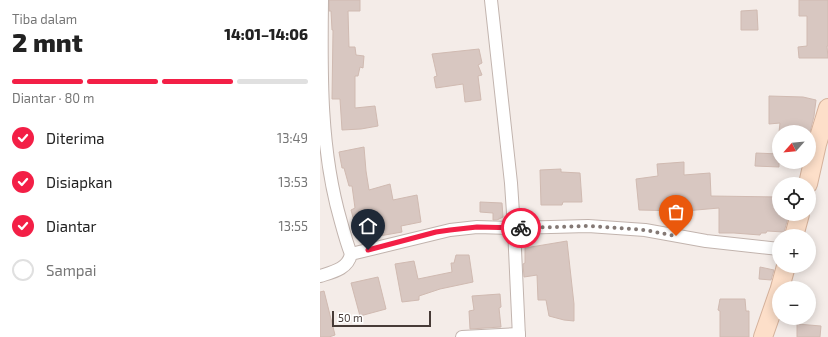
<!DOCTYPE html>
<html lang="id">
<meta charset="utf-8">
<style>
:root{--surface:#fff;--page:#f2f2f2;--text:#222;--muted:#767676;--line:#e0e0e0;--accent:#f31f46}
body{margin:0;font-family:"Exo 2",sans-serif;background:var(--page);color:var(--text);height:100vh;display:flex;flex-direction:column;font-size:15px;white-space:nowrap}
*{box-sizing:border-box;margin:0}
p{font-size:13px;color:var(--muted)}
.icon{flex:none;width:22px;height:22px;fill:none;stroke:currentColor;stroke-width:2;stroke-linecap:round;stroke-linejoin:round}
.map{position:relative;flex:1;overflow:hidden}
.sheet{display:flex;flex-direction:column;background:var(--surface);width:320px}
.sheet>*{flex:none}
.needle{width:26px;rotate:243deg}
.buttons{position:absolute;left:452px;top:125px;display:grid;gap:8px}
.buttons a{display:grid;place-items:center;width:44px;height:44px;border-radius:50%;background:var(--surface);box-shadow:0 2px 10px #0003;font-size:20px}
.scale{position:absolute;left:12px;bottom:10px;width:99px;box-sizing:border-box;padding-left:4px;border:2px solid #473b37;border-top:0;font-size:11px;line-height:14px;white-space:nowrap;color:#473b37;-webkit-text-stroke:3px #fff;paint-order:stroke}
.pin{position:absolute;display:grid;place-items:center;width:34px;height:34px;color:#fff;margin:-41px -17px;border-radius:50% 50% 50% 0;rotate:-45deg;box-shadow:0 0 4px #0007}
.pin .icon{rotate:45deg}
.courier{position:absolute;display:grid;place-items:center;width:40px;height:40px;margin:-20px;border:3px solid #f31f46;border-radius:50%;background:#fff;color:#222;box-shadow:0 1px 5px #0007}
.headline em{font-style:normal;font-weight:800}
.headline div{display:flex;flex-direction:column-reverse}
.headline{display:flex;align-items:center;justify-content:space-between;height:68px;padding:0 12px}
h1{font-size:26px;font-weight:800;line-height:30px}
.bar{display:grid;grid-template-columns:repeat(4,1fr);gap:6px 4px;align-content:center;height:48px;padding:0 12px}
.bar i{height:5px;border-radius:3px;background:var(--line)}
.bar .active{background:var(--accent)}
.bar p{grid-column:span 4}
ol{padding:0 12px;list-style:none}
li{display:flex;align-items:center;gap:12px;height:44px}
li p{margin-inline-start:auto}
li .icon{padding:4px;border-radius:50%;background:var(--accent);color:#fff;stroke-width:4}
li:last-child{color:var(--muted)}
li i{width:22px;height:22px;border:2px solid var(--line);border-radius:50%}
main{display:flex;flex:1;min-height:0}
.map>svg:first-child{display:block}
.building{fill:#d8c7c1;stroke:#d0bab1}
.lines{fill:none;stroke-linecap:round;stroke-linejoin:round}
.street-casing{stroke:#c2b4ae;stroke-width:14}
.secondary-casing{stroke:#d5b29c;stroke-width:20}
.street{stroke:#fff;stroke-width:12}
.secondary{stroke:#fddfc9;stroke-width:18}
.done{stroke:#847975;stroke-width:4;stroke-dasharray:0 7.2}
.route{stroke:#f31f46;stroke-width:5}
</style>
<main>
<section class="sheet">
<div class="headline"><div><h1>2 mnt</h1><p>Tiba dalam</p></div><em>14:01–14:06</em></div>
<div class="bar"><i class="active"></i><i class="active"></i><i class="active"></i><i></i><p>Diantar · 80 m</p></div>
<ol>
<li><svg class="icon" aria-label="check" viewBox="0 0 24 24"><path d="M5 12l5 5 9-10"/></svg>Diterima<p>13:49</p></li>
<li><svg class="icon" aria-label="check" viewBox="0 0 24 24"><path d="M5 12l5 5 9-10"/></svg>Disiapkan<p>13:53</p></li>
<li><svg class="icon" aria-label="check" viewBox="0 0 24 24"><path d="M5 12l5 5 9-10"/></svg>Diantar<p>13:55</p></li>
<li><i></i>Sampai</li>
</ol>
</section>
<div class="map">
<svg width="508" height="337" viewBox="0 0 508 337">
<rect width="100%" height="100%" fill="#f4ece8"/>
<g class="building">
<path d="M 9,0 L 40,0 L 40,11 L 28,11 L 29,47 L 35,47 L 36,55 L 44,56 L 43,68 L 40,67 L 38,76 L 35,76 L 35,108 L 55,106 L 58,126 L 41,129 L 22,130 L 20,99 L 12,99 L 13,30 L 12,30 L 11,11 L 9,11 Z"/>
<path d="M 479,0 L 508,0 L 508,46 L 507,46 L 508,58 L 479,58 L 478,47 L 487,46 L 487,16 L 479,16 Z"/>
<path d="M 437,10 L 438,30 L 421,30 L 421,11 Z"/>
<path d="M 159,49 L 162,63 L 158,65 L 162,75 L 158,76 L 161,100 L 145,102 L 143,84 L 116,88 L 114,77 L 117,76 L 112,54 Z"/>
<path d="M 449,96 L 483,97 L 496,100 L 494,116 L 490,132 L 459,132 L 460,123 L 449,124 Z"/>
<path d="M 44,147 L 46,171 L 49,190 L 70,184 L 73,200 L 97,195 L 101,222 L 81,226 L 82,232 L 42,239 L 41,236 L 38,236 L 31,210 L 35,208 L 32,186 L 29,186 L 24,168 L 22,168 L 19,152 Z"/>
<path d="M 436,153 L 459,154 L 459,167 L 435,166 Z"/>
<path d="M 364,162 L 364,175 L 390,173 L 391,196 L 459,197 L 459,214 L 469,214 L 464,232 L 447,231 L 446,233 L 441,233 L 440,235 L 414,233 L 399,233 L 399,208 L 365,211 L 319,210 L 316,179 L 338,176 L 337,164 Z"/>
<path d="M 241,169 L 241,172 L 260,173 L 262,202 L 243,202 L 242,205 L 221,205 L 220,170 Z"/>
<path d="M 160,202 L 182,203 L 183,217 L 177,220 L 173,220 L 173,213 L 160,212 Z"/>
<path d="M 247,241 L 254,304 L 254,321 L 244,320 L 229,316 L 226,300 L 218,300 L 217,275 L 204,277 L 203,264 L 205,263 L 205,248 Z"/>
<path d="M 136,255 L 149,255 L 153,282 L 120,289 L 99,296 L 99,300 L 82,302 L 75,264 L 94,261 L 98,279 L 132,272 L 131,263 L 134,263 Z"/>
<path d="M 440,267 L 454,270 L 451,280 L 439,279 Z"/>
<path d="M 58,277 L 66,309 L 40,316 L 31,283 Z"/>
<path d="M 4,291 L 15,335 L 9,337 L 0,337 L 0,292 Z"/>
<path d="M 180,294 L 181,307 L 179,308 L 181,327 L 150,329 L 149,311 L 154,310 L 152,296 Z"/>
<path d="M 400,299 L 425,299 L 426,311 L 429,311 L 429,337 L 400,337 L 400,311 L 398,310 Z"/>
<path d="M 477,324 L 501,326 L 500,337 L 477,337 Z"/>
</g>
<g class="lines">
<g class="street-casing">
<g id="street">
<path d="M 2,0 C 1,74 0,150 21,222 C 24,233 27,244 31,254"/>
<path d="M 0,276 C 13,272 28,269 31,254 L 130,230 L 157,227 L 194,228 L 191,183 L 171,0"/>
<path d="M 142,337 L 199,334"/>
<path d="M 199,337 L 194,228 L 268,226 L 325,230 L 386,241 L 459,249"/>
</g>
</g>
<g class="secondary-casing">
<g id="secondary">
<path d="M 488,184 L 497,144 L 508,108"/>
<path d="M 474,236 L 480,214"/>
<path d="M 460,288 L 466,266"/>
<path d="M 443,337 L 459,291"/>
</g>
</g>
<use href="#street" class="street"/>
<use href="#secondary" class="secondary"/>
</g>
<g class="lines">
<path class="done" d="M 201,228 L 268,226 L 325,230 L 356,236"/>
<path class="route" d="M 48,250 L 116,232 L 130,230 L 157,227 L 201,228"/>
</g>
</svg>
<div class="buttons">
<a><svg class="needle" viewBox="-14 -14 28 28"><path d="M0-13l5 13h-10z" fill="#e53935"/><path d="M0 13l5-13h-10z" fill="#767676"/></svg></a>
<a><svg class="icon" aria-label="locate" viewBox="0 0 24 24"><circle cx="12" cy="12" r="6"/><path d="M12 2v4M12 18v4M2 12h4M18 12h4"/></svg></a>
<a>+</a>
<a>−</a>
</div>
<div class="scale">50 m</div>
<div class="pin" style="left:356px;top:236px;background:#ea580c"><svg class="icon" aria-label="bag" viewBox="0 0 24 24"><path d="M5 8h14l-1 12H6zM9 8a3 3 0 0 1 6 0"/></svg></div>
<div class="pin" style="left:48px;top:250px;background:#1f2937"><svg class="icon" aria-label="home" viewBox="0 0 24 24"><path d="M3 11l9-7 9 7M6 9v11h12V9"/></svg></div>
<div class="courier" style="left:201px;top:228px"><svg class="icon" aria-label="bike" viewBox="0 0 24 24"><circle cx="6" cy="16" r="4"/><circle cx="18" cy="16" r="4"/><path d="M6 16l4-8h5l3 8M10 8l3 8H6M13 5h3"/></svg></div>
</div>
</main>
